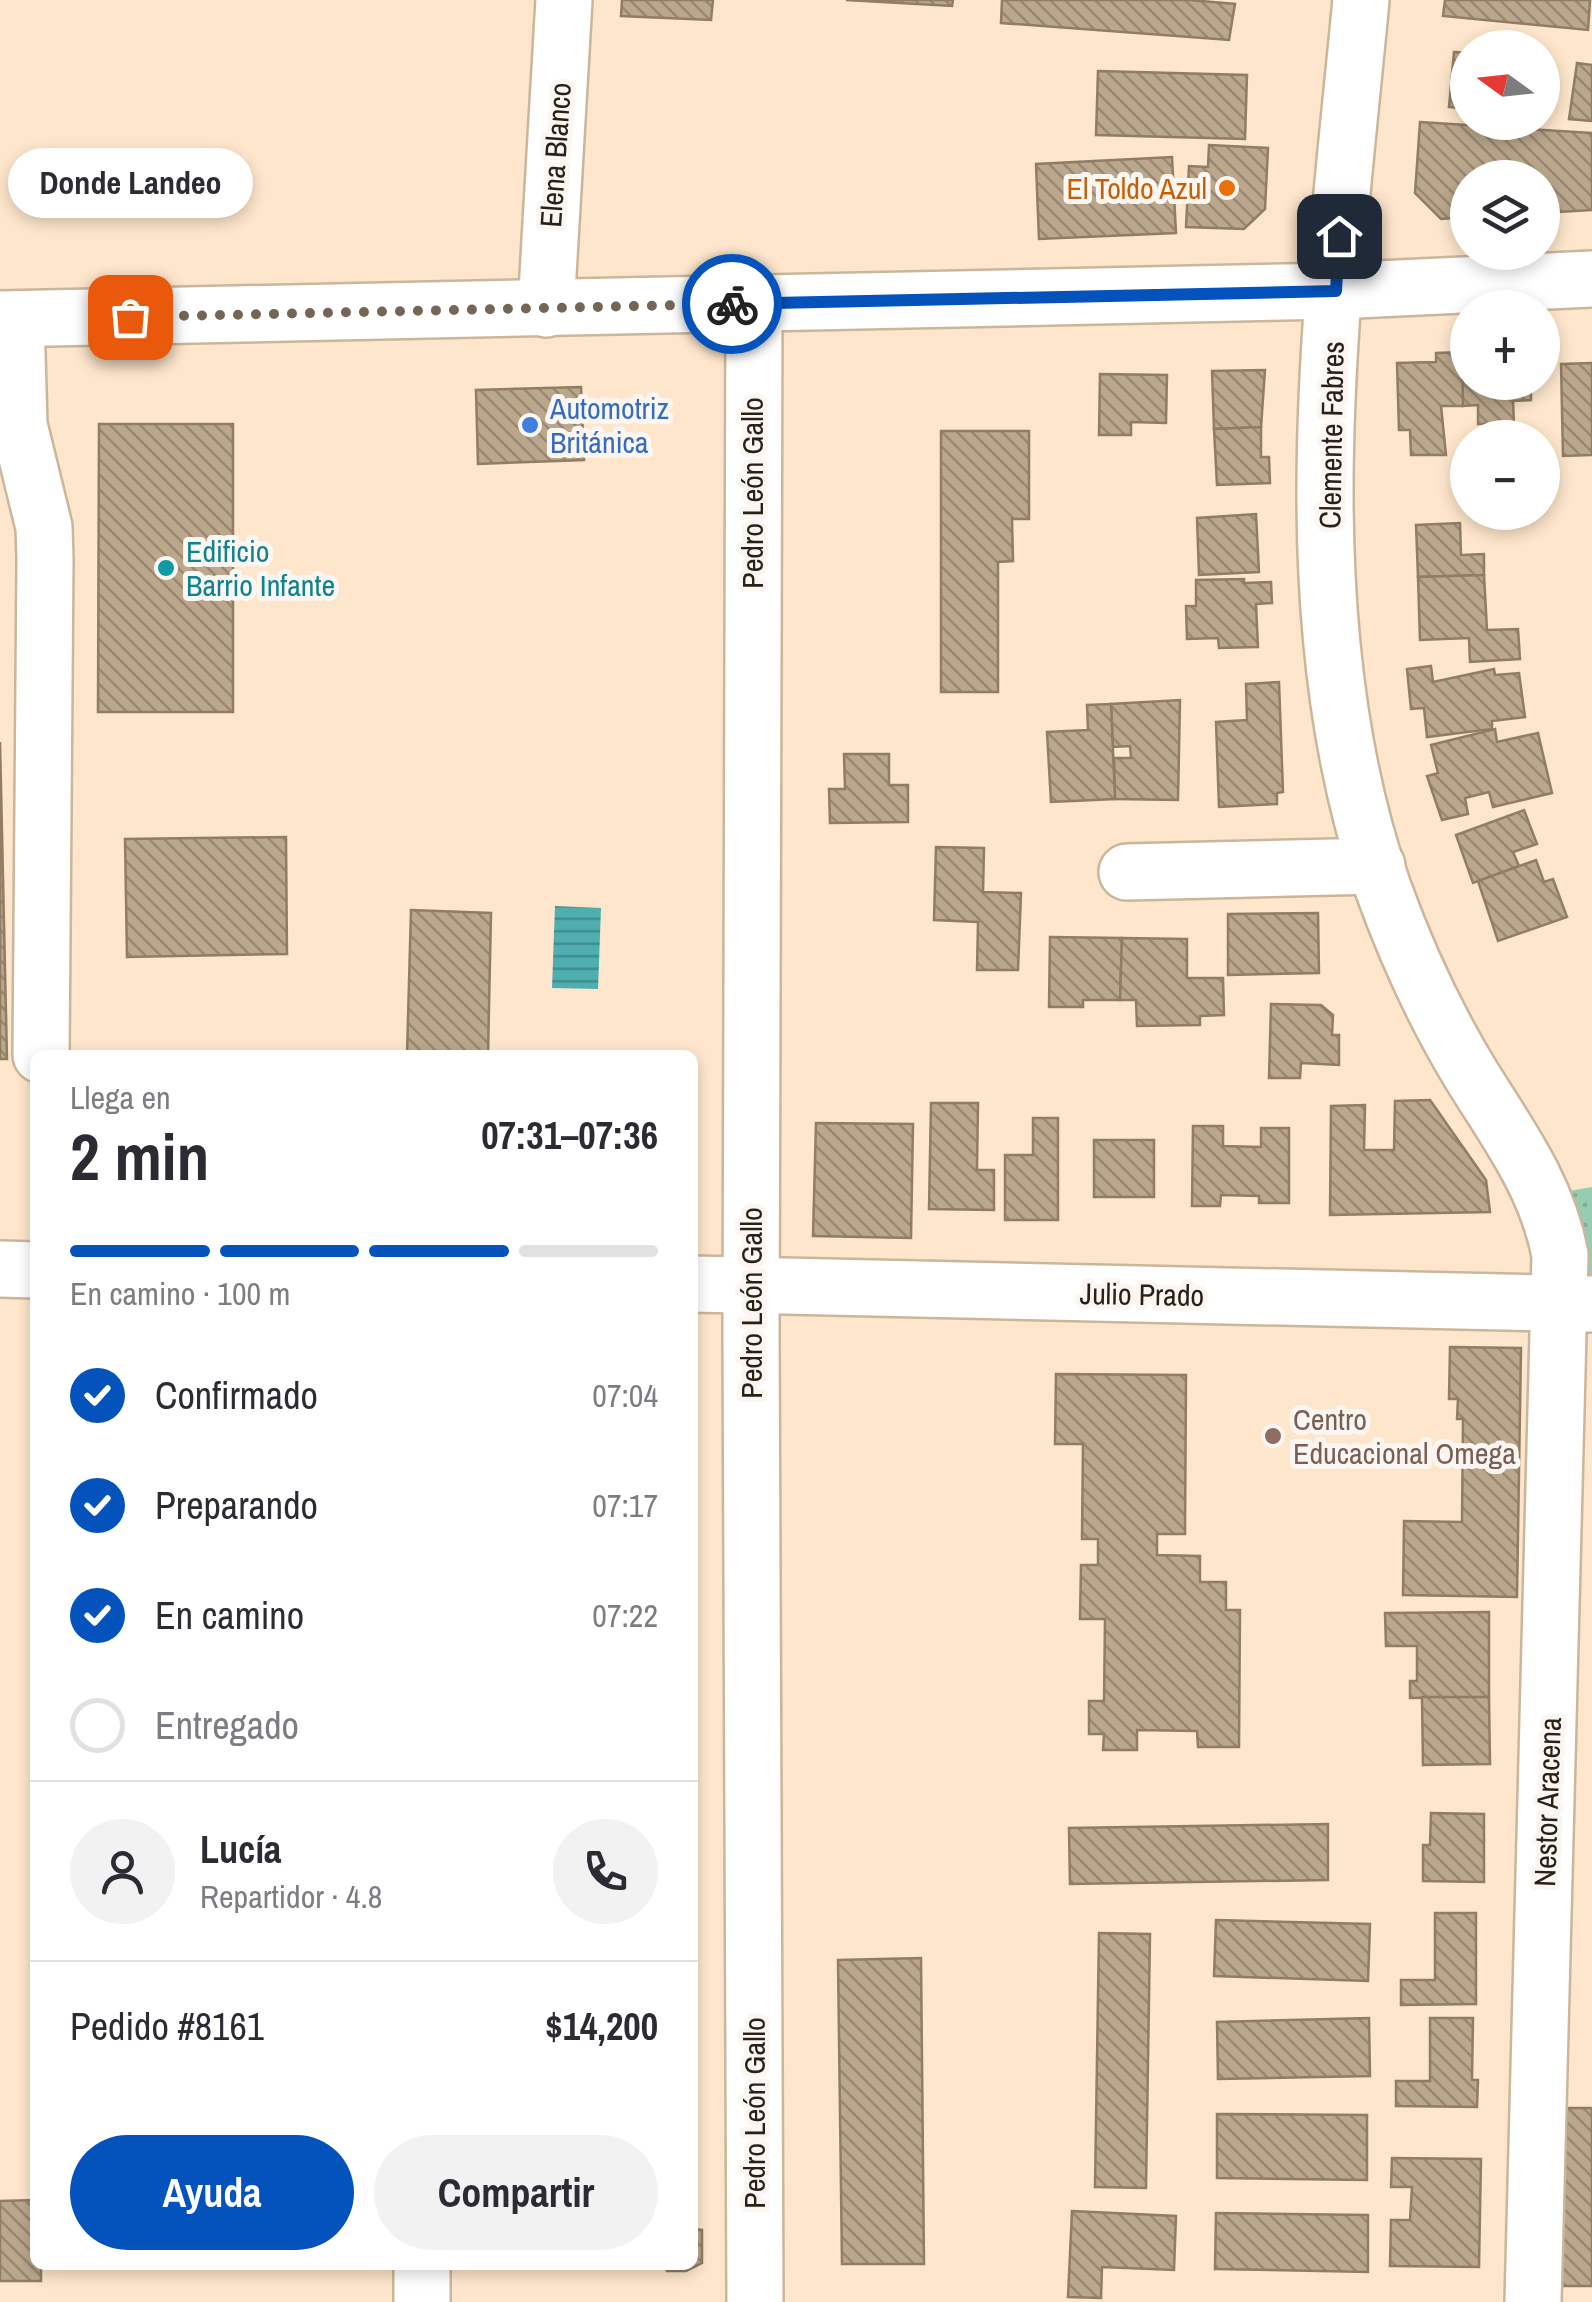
<!DOCTYPE html>
<html lang="es">
<meta charset="utf-8">
<style>
:root{--surface:#fff;--page:#f2f2f3;--text:#2b2b33;--muted:#7c7c81;--line:#e1e1e2;--accent:#0452bc}
body{margin:0;font-family:"Archivo Narrow",sans-serif;background:var(--page);color:var(--text);height:100vh;display:flex;flex-direction:column;font-size:38px;white-space:nowrap}
*{box-sizing:border-box;margin:0}
p{font-size:32px;color:var(--muted)}
.icon{flex:none;width:55px;height:55px;fill:none;stroke:currentColor;stroke-width:2;stroke-linecap:round;stroke-linejoin:round}
.map{position:relative;flex:1;overflow:hidden}
.panel{position:absolute;left:30px;top:1050px;width:668px;height:1220px;display:flex;flex-direction:column;background:var(--surface);border-radius:15px;box-shadow:0 5px 15px #0003}
.panel>*{flex:none}
.needle{width:65px;rotate:285deg}
.buttons{position:absolute;left:1450px;top:30px;display:grid;gap:20px}
.buttons a{display:grid;place-items:center;width:110px;height:110px;border-radius:50%;background:var(--surface);box-shadow:0 5px 15px #0003;font-size:50px}
.pin{position:absolute;display:grid;place-items:center;width:85px;height:85px;color:#fff;margin:-42px;border-radius:20px;box-shadow:0 5px 15px #0006}
.courier{position:absolute;display:grid;place-items:center;width:100px;height:100px;margin:-50px;border:8px solid #0452bc;border-radius:50%;background:#fff;color:#222;box-shadow:0 2px 12px #0007}
.bubble{position:absolute;height:70px;border-radius:35px;background:var(--surface);box-shadow:0 5px 15px #0003;font-size:32px;font-weight:700;line-height:70px;text-align:center}
.summary em{font-style:normal;font-weight:700}
.summary div{display:flex;flex-direction:column-reverse}
.summary{display:flex;align-items:center;justify-content:space-between;height:170px;padding:0 40px}
h1{font-size:65px;font-weight:700;line-height:75px}
.bar{display:grid;grid-template-columns:repeat(4,1fr);gap:15px 10px;align-content:center;height:120px;padding:0 40px}
.bar i{height:12px;border-radius:8px;background:var(--line)}
.bar .current{background:var(--accent)}
.bar p{grid-column:span 4}
.line{display:flex;align-items:center;gap:25px;padding:0 40px;border-top:2px solid var(--line)}
.line div{flex:1}
.round{display:grid;place-items:center;flex:none;width:105px;height:105px;border-radius:52px;background:var(--page)}
ol{padding:0 40px;list-style:none}
li{display:flex;align-items:center;gap:30px;height:110px}
li p{margin-inline-start:auto}
li .icon{padding:10px;border-radius:50%;background:var(--accent);color:#fff;stroke-width:4}
li:last-child{color:var(--muted)}
li i{width:55px;height:55px;border:5px solid var(--line);border-radius:50%}
.primary-button{display:flex;gap:20px;margin-top:auto;padding:20px 40px}
.primary-button a{flex:1;height:115px;border-radius:60px;background:var(--accent);color:#fff;font-size:40px;font-weight:700;line-height:115px;text-align:center}
.primary-button a+a{background:var(--page);color:var(--text)}
.map>svg:first-child{display:block}
.green{fill:url(#green-dots)}
.water{fill:url(#water-rules)}
.building{fill:url(#building-back-hatch);stroke:#907d63;stroke-width:2.5}
.lines{fill:none;stroke-linecap:round;stroke-linejoin:round}
.minor-casing{stroke:#ccb69b;stroke-width:60}
.minor{stroke:#fff;stroke-width:55}
.done{stroke:#736656;stroke-width:10;stroke-dasharray:0 18}
.route{stroke:#0452bc;stroke-width:12}
.food-dot{fill:#e8710a;stroke:#fbf6f1;stroke-width:4}
.shop-dot{fill:#3f7fe0;stroke:#fbf6f1;stroke-width:4}
.culture-dot{fill:#0f9aa8;stroke:#fbf6f1;stroke-width:4}
.education-dot{fill:#8d6e63;stroke:#fbf6f1;stroke-width:4}
.labels{text-anchor:middle;dominant-baseline:central;stroke-width:10;stroke-linejoin:round;paint-order:stroke}
.street-label{font-size:30px;fill:#292117;stroke:#fbf6f1}
.food-label{font-size:30px;fill:#c56008;stroke:#fbf6f1;text-anchor:end}
.shop-label{font-size:30px;fill:#366cbe;stroke:#fbf6f1;text-anchor:start}
.culture-label{font-size:30px;fill:#0d838f;stroke:#fbf6f1;text-anchor:start}
.education-label{font-size:30px;fill:#785e54;stroke:#fbf6f1;text-anchor:start}
</style>
<div class="map">
<svg width="1592" height="2302" viewBox="0 0 1592 2302">
<defs>
<pattern id="green-dots" width="8" height="8" patternUnits="userSpaceOnUse" patternTransform="scale(2.5)"><rect width="8" height="8" fill="#97ccb2"/><path d="M2 2h.1M6 6h.1" fill="none" stroke="#82af98" stroke-width="1.8" stroke-linecap="round"/></pattern>
<pattern id="water-rules" width="6" height="5" patternUnits="userSpaceOnUse" patternTransform="scale(2.5)"><rect width="6" height="5" fill="#4eaeb0"/><path d="M0 2.5h6" fill="none" stroke="#418d8e"/></pattern>
<pattern id="building-back-hatch" width="6" height="6" patternUnits="userSpaceOnUse" patternTransform="scale(2.5)"><rect width="6" height="6" fill="#bba78c"/><path d="M-1 5l2 2M0 0l6 6M5-1l2 2" fill="none" stroke="#988871"/></pattern>
</defs>
<rect width="100%" height="100%" fill="#fde6cb"/>
<path class="green" d="M 1592,1187 L 1592,1282 L 1575,1281 L 1557,1193 Z"/>
<path class="water" d="M 555,906 L 601,908 L 598,989 L 552,988 Z"/>
<g class="building">
<path d="M 622,0 L 713,0 L 711,20 L 621,16 Z"/>
<path d="M 846,0 L 953,0 L 952,6 Z"/>
<path d="M 1002,0 L 1190,0 L 1235,4 L 1229,40 L 1001,23 Z"/>
<path d="M 1445,0 L 1590,0 L 1588,30 L 1443,16 Z"/>
<path d="M 1454,52 L 1468,53 L 1468,109 L 1449,107 Z"/>
<path d="M 1577,63 L 1592,65 L 1592,121 L 1569,119 Z"/>
<path d="M 1098,71 L 1247,75 L 1245,139 L 1096,135 Z"/>
<path d="M 1420,122 L 1592,133 L 1592,210 L 1542,213 L 1542,178 L 1468,178 L 1468,217 L 1441,219 L 1415,193 Z"/>
<path d="M 1209,145 L 1268,148 L 1265,209 L 1244,229 L 1186,227 L 1189,166 L 1208,167 Z"/>
<path d="M 1172,157 L 1176,233 L 1039,239 L 1036,164 Z"/>
<path d="M 1462,352 L 1468,352 L 1468,382 L 1531,382 L 1531,400 L 1513,401 L 1514,423 L 1478,424 L 1478,405 L 1463,406 Z"/>
<path d="M 1462,352 L 1463,406 L 1441,406 L 1446,455 L 1411,455 L 1410,430 L 1399,430 L 1397,363 L 1436,362 L 1436,353 Z"/>
<path d="M 1592,363 L 1592,455 L 1563,456 L 1561,364 Z"/>
<path d="M 1265,370 L 1261,427 L 1214,429 L 1212,371 Z"/>
<path d="M 1100,374 L 1167,375 L 1166,423 L 1131,422 L 1131,435 L 1099,435 Z"/>
<path d="M 581,387 L 584,460 L 478,464 L 476,390 Z"/>
<path d="M 99,424 L 233,424 L 233,712 L 98,712 Z"/>
<path d="M 1261,427 L 1261,457 L 1269,457 L 1270,483 L 1217,485 L 1214,429 Z"/>
<path d="M 941,431 L 1029,431 L 1029,519 L 1012,519 L 1013,561 L 998,562 L 998,692 L 941,692 Z"/>
<path d="M 1256,514 L 1259,572 L 1199,575 L 1197,518 Z"/>
<path d="M 1460,523 L 1461,555 L 1484,554 L 1484,575 L 1418,577 L 1416,525 Z"/>
<path d="M 1484,575 L 1487,630 L 1518,629 L 1520,659 L 1470,662 L 1469,638 L 1420,640 L 1418,577 Z"/>
<path d="M 1244,579 L 1244,583 L 1271,582 L 1272,603 L 1256,604 L 1258,647 L 1219,648 L 1218,638 L 1187,639 L 1186,606 L 1196,606 L 1196,580 Z"/>
<path d="M 1431,666 L 1433,682 L 1494,669 L 1495,675 L 1519,673 L 1525,717 L 1492,721 L 1492,729 L 1427,737 L 1424,708 L 1411,709 L 1407,669 Z"/>
<path d="M 1279,682 L 1283,792 L 1277,793 L 1277,804 L 1219,807 L 1216,722 L 1247,720 L 1246,684 Z"/>
<path d="M 1180,700 L 1178,800 L 1115,799 L 1114,758 L 1131,758 L 1130,746 L 1113,747 L 1111,704 Z"/>
<path d="M 1111,704 L 1115,799 L 1051,802 L 1047,732 L 1088,730 L 1087,705 Z"/>
<path d="M 1495,729 L 1497,742 L 1538,733 L 1552,793 L 1493,807 L 1489,792 L 1465,798 L 1468,814 L 1442,820 L 1427,776 L 1438,773 L 1431,745 Z"/>
<path d="M 0,742 L 7,1059 L 0,1059 Z"/>
<path d="M 844,754 L 889,754 L 889,785 L 908,785 L 908,822 L 830,823 L 829,789 L 845,789 Z"/>
<path d="M 1524,810 L 1537,844 L 1513,852 L 1519,866 L 1473,883 L 1456,835 Z"/>
<path d="M 286,837 L 287,954 L 127,957 L 125,839 Z"/>
<path d="M 936,847 L 984,848 L 983,892 L 1021,893 L 1018,970 L 977,970 L 978,922 L 934,920 Z"/>
<path d="M 1536,860 L 1544,882 L 1553,879 L 1567,917 L 1498,941 L 1478,881 Z"/>
<path d="M 411,910 L 491,913 L 488,1055 L 407,1055 Z"/>
<path d="M 1318,913 L 1319,973 L 1228,975 L 1228,914 Z"/>
<path d="M 1050,937 L 1122,938 L 1120,1000 L 1083,1000 L 1083,1007 L 1049,1007 Z"/>
<path d="M 1122,938 L 1187,939 L 1187,978 L 1223,978 L 1224,1015 L 1200,1016 L 1200,1025 L 1137,1026 L 1136,1000 L 1120,1000 Z"/>
<path d="M 1271,1004 L 1321,1005 L 1333,1015 L 1332,1035 L 1339,1035 L 1339,1065 L 1301,1063 L 1300,1078 L 1269,1078 Z"/>
<path d="M 1430,1100 L 1486,1180 L 1490,1212 L 1330,1215 L 1331,1106 L 1365,1105 L 1364,1150 L 1394,1150 L 1395,1101 Z"/>
<path d="M 931,1103 L 978,1103 L 977,1170 L 994,1170 L 994,1210 L 929,1209 Z"/>
<path d="M 1033,1118 L 1058,1118 L 1058,1220 L 1005,1220 L 1005,1155 L 1033,1155 Z"/>
<path d="M 816,1123 L 913,1124 L 911,1238 L 813,1236 Z"/>
<path d="M 1193,1126 L 1223,1126 L 1223,1146 L 1261,1147 L 1261,1128 L 1289,1128 L 1289,1203 L 1259,1203 L 1259,1196 L 1221,1195 L 1220,1206 L 1192,1206 Z"/>
<rect x="1094" y="1140" width="60" height="57"/>
<path d="M 1450,1347 L 1521,1348 L 1517,1597 L 1403,1595 L 1404,1521 L 1462,1522 L 1463,1419 L 1457,1419 L 1458,1399 L 1449,1399 Z"/>
<path d="M 1056,1374 L 1186,1375 L 1185,1534 L 1157,1534 L 1157,1555 L 1200,1556 L 1200,1582 L 1226,1582 L 1226,1610 L 1240,1610 L 1239,1747 L 1198,1747 L 1197,1731 L 1137,1730 L 1137,1750 L 1103,1750 L 1104,1734 L 1089,1734 L 1089,1701 L 1104,1701 L 1105,1619 L 1080,1619 L 1081,1565 L 1098,1565 L 1098,1539 L 1082,1539 L 1083,1444 L 1055,1444 Z"/>
<path d="M 1489,1612 L 1489,1697 L 1410,1698 L 1410,1681 L 1417,1681 L 1417,1646 L 1386,1646 L 1385,1613 Z"/>
<path d="M 1422,1697 L 1489,1697 L 1490,1764 L 1423,1765 Z"/>
<path d="M 1431,1813 L 1484,1814 L 1484,1882 L 1423,1881 L 1423,1845 L 1430,1845 Z"/>
<path d="M 1328,1824 L 1328,1880 L 1070,1884 L 1069,1828 Z"/>
<path d="M 1435,1913 L 1476,1913 L 1476,2004 L 1401,2005 L 1401,1980 L 1435,1980 Z"/>
<path d="M 1216,1920 L 1370,1924 L 1368,1981 L 1214,1976 Z"/>
<path d="M 1099,1933 L 1150,1934 L 1146,2188 L 1095,2187 Z"/>
<path d="M 921,1958 L 924,2264 L 842,2264 L 838,1960 Z"/>
<path d="M 1369,2018 L 1370,2076 L 1218,2079 L 1217,2022 Z"/>
<path d="M 1430,2018 L 1473,2018 L 1472,2080 L 1478,2080 L 1477,2107 L 1396,2106 L 1396,2081 L 1430,2081 Z"/>
<path d="M 1567,2108 L 1592,2108 L 1592,2286 L 1561,2286 Z"/>
<path d="M 1217,2114 L 1367,2115 L 1367,2180 L 1217,2178 Z"/>
<path d="M 1392,2158 L 1481,2159 L 1479,2267 L 1390,2266 L 1391,2220 L 1410,2220 L 1412,2187 L 1391,2187 Z"/>
<path d="M 35,2200 L 35,2265 L 41,2265 L 41,2281 L 0,2281 L 0,2201 Z"/>
<path d="M 1072,2211 L 1176,2216 L 1174,2270 L 1102,2267 L 1101,2298 L 1068,2297 Z"/>
<path d="M 1216,2213 L 1368,2215 L 1368,2272 L 1215,2269 Z"/>
<path d="M 692,2229 L 702,2230 L 702,2263 L 686,2271 L 667,2271 L 667,2265 L 692,2265 Z"/>
</g>
<g class="lines">
<g class="minor-casing">
<g id="minor">
<path d="M 1361,0 C 1334,285 1286,612 1383,888 C 1406,952 1435,1015 1470,1073 C 1507,1133 1547,1185 1560,1255 L 1533,2302"/>
<path d="M 754,304 L 751,1334 L 755,2302"/>
<path d="M 546,309 L 564,0"/>
<path d="M 0,319 L 1335,291 L 1592,279"/>
<path d="M 16,319 L 19,425 L 44,527 L 45,559 L 41,1055"/>
<path d="M 1127,872 L 1377,866"/>
<path d="M 0,1269 L 35,1270"/>
<path d="M 692,1284 L 1592,1304"/>
<path d="M 422,2265 L 422,2302"/>
</g>
</g>
<use href="#minor" class="minor"/>
</g>
<g class="lines">
<path class="done" d="M 130,317 L 732,304"/>
<path class="route" d="M 732,304 L 1336,291 L 1339,236"/>
</g>
<circle class="food-dot" cx="1227" cy="188" r="10"/>
<circle class="shop-dot" cx="530" cy="425" r="10"/>
<circle class="culture-dot" cx="166" cy="568" r="10"/>
<circle class="education-dot" cx="1273" cy="1436" r="10"/>
<g class="labels">
<g class="street-label">
<text transform="translate(555 155) rotate(-86)">Elena Blanco</text>
<text transform="translate(1331 435) rotate(-89)">Clemente Fabres</text>
<text transform="translate(752 493) rotate(-90)">Pedro León Gallo</text>
<text transform="translate(1142 1294) rotate(1)">Julio Prado</text>
<text transform="translate(751 1303) rotate(-90)">Pedro León Gallo</text>
<text transform="translate(1547 1802) rotate(-88)">Nestor Aracena</text>
<text transform="translate(754 2113) rotate(-90)">Pedro León Gallo</text>
</g>
<g class="food-label">
<text x="1207" y="188">El Toldo Azul</text>
</g>
<g class="shop-label">
<text x="550" y="408">Automotriz<tspan x="550" dy="34">Británica</tspan></text>
</g>
<g class="culture-label">
<text x="186" y="551">Edificio<tspan x="186" dy="34">Barrio Infante</tspan></text>
</g>
<g class="education-label">
<text x="1293" y="1419">Centro<tspan x="1293" dy="34">Educacional Omega</tspan></text>
</g>
</g>
</svg>
<div class="buttons">
<a><svg class="needle" viewBox="-14 -14 28 28"><path d="M0-13l5 13h-10z" fill="#e53935"/><path d="M0 13l5-13h-10z" fill="#7c7c81"/></svg></a>
<a><svg class="icon" aria-label="layers" viewBox="0 0 24 24"><path d="M12 4l9 5-9 5-9-5zM3 14l9 5 9-5"/></svg></a>
<a>+</a>
<a>−</a>
</div>
<div class="pin" style="left:130px;top:317px;background:#ea580c"><svg class="icon" aria-label="bag" viewBox="0 0 24 24"><path d="M5 8h14l-1 12H6zM9 8a3 3 0 0 1 6 0"/></svg></div>
<div class="pin" style="left:1339px;top:236px;background:#1f2937"><svg class="icon" aria-label="home" viewBox="0 0 24 24"><path d="M3 11l9-7 9 7M6 9v11h12V9"/></svg></div>
<div class="courier" style="left:732px;top:304px"><svg class="icon" aria-label="bike" viewBox="0 0 24 24"><circle cx="6" cy="16" r="4"/><circle cx="18" cy="16" r="4"/><path d="M6 16l4-8h5l3 8M10 8l3 8H6M13 5h3"/></svg></div>
<div class="bubble" style="left:8px;top:148px;width:245px">Donde Landeo</div>
<section class="panel">
<div class="summary"><div><h1>2 min</h1><p>Llega en</p></div><em>07:31–07:36</em></div>
<div class="bar"><i class="current"></i><i class="current"></i><i class="current"></i><i></i><p>En camino · 100 m</p></div>
<ol>
<li><svg class="icon" aria-label="check" viewBox="0 0 24 24"><path d="M5 12l5 5 9-10"/></svg>Confirmado<p>07:04</p></li>
<li><svg class="icon" aria-label="check" viewBox="0 0 24 24"><path d="M5 12l5 5 9-10"/></svg>Preparando<p>07:17</p></li>
<li><svg class="icon" aria-label="check" viewBox="0 0 24 24"><path d="M5 12l5 5 9-10"/></svg>En camino<p>07:22</p></li>
<li><i></i>Entregado</li>
</ol>
<div class="line" style="height:180px"><a class="round"><svg class="icon" aria-label="person" viewBox="0 0 24 24"><circle cx="12" cy="8" r="4"/><path d="M4 21q1-7 8-7t8 7"/></svg></a><div><b>Lucía</b><p>Repartidor · 4.8</p></div><a class="round"><svg class="icon" aria-label="phone" viewBox="0 0 24 24"><path d="M5 4h4l2 5-3 2q2 4 5 5l2-3 5 2v4C11 20 4 13 5 4z"/></svg></a></div>
<div class="line" style="height:130px"><div>Pedido #8161</div><b>$14,200</b></div>
<div class="primary-button"><a>Ayuda</a><a>Compartir</a></div>
</section>
</div>
